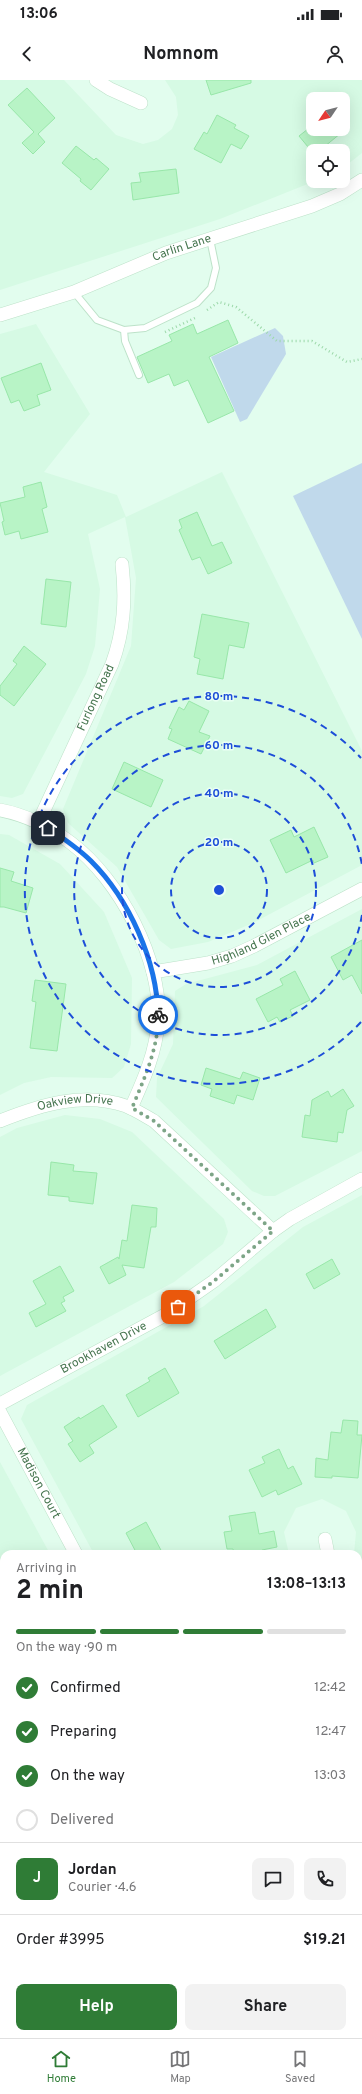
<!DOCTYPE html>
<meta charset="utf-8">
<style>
:root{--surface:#fff;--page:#f2f2f2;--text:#202124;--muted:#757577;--line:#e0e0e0;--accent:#2f7c36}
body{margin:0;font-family:Overpass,sans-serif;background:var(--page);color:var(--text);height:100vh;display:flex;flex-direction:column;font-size:15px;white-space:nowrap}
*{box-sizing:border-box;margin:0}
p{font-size:13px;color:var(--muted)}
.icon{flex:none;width:22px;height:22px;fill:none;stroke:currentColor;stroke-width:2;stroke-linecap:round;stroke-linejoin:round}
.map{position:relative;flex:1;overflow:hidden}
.side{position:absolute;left:0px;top:1470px;width:362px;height:488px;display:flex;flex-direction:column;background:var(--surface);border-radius:12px 12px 0 0;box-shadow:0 4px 16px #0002}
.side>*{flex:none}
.needle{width:26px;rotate:235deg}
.fabs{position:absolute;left:306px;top:12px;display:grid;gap:8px}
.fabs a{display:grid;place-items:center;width:44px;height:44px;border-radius:8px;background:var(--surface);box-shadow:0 4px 16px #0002;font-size:20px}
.pin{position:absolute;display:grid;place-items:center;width:34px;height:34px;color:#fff;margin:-17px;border-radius:8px;box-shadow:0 2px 6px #0006}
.courier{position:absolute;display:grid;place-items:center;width:40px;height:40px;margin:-20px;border:3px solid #1a73e8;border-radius:50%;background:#fff;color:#222;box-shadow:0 1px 5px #0007}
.head em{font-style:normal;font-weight:700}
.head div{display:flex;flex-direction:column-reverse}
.head{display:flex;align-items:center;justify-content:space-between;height:68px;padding:0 16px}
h1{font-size:26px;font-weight:700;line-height:30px}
.bar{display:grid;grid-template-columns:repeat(4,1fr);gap:6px 4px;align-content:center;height:48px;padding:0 16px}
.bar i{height:5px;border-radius:3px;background:var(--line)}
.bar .current{background:var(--accent)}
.bar p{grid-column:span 4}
.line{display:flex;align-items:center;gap:10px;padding:0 16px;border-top:1px solid var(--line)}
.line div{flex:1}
.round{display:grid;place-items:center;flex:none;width:42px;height:42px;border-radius:8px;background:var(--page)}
ol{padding:0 16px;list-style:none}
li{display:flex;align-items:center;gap:12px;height:44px}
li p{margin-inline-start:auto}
li .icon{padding:4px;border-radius:50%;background:var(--accent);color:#fff;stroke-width:4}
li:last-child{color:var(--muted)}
li i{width:22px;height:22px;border:2px solid var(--line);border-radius:50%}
.primary-button{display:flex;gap:8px;margin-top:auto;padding:8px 16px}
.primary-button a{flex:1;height:46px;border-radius:8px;background:var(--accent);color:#fff;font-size:16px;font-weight:700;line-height:46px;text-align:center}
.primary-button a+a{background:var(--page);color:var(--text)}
.status{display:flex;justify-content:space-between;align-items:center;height:28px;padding:0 20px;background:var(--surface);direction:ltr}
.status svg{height:11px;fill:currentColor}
header{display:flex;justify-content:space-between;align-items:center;height:52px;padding:0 16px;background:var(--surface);font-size:18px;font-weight:700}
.menu{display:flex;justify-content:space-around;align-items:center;height:56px;border-top:1px solid var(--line);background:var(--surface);font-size:11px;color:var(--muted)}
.menu a{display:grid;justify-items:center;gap:2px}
.menu .current{color:var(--accent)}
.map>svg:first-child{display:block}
.residential{fill:#d6fae4;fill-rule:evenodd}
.green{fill:#c0d9eb}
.building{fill:#b8f4c6;stroke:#98e7a9}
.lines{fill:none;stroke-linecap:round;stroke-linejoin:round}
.service-casing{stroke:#bde2c9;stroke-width:8}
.minor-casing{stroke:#bde2c9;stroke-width:14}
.path{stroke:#9cd8a9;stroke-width:2.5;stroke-dasharray:1 3;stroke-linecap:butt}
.service{stroke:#fff;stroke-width:6}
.minor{stroke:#fff;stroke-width:13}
.done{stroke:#7da587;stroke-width:4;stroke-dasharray:0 7.2}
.route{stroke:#1a73e8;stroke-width:5}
.ring{fill:none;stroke:#1d4ed8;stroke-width:2;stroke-dasharray:7 5}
.labels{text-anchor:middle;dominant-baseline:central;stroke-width:3;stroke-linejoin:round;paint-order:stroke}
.street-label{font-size:12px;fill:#477650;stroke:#e9fff3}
.centre{fill:#1d4ed8;stroke:#e9fff3;stroke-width:2}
.ring-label{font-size:12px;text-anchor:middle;font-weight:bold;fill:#1d4ed8;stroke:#e9fff3;stroke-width:3;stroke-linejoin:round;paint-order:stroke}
</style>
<div class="status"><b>13:06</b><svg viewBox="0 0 49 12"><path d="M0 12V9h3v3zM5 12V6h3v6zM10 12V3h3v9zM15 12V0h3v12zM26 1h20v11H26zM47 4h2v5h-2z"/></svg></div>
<header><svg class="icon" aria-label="back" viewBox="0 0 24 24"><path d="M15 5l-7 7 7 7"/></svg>Nomnom<svg class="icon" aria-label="person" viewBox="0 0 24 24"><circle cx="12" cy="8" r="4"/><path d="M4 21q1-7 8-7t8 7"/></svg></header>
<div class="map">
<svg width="362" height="1958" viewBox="0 0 362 1958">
<rect width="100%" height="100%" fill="#e2fdee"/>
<g class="residential">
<path d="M 0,0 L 64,0 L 116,55 L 143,64 L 158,60 L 172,49 L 178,35 L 176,17 L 165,0 L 362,0 L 362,73 L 343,88 L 343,71 L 313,71 L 313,101 L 315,101 L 220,139 L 0,210 ZM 313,19 L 343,19 L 343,49 L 313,49 Z"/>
<path d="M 36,244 L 90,334 L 44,392 L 117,415 L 126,437 L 222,392 L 362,671 L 362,785 L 253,843 L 208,862 L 171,869 L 159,860 L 117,787 L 68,743 L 63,729 L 131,566 L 136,498 L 125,437 L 88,454 L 100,509 L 95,566 L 86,594 L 23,714 L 12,718 L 0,716 L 0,254 Z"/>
<path d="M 0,754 L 9,755 L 60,784 L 104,832 L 132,898 L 131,964 L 124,987 L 112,998 L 51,997 L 24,1003 L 0,1015 Z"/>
<path d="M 362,829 L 362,1071 L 275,1116 L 264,1116 L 252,1111 L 156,1017 L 157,998 L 173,964 L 175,911 L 186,904 L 257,885 Z"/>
<path d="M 65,1035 L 100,1039 L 132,1052 L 224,1139 L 228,1152 L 223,1164 L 174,1202 L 0,1296 L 0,1057 L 17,1048 Z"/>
<path d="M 362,1115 L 362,1497 L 358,1493 L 358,1474 L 354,1474 L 356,1452 L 346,1431 L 322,1419 L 296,1428 L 284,1452 L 289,1474 L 94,1474 L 21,1339 L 27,1325 L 204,1226 L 303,1147 Z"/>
<path d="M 0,1382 L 50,1474 L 4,1474 L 4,1856 L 0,1857 Z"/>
<path d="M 358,1548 L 362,1552 L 362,1676 L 358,1682 Z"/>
<path d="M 362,1738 L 362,1958 L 60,1958 L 57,1954 L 358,1954 L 358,1741 Z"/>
</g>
<g class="green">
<path d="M 275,248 L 283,256 L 286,274 L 247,339 L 240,342 L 211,277 Z"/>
<path d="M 362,383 L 362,559 L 293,416 Z"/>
<path d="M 0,1855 L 4,1855 L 4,1864 L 1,1865 L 4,1872 L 4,1954 L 36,1954 L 38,1958 L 0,1958 Z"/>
</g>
<g class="building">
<path d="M 206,0 L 251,0 L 251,3 L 211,15 Z"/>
<path d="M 27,8 L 55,38 L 38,54 L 45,62 L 33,74 L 22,63 L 34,52 L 8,25 Z"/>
<path d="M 217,35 L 236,45 L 234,48 L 249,56 L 241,69 L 231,64 L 221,83 L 194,69 L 204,52 L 207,54 Z"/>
<path d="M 313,45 L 313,49 L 346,49 L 319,71 L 313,71 L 313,73 L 299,56 Z"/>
<path d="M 76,66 L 94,80 L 96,78 L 109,89 L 91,110 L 80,101 L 81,99 L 62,83 Z"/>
<path d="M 176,89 L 179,113 L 133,120 L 131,103 L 141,102 L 139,93 Z"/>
<path d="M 228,240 L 238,263 L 209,277 L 234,331 L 208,343 L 188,300 L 174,306 L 169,294 L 148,303 L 137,277 L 172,261 L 169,255 L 193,244 L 197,254 Z"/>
<path d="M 41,283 L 51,310 L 37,315 L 40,325 L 24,331 L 19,320 L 11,323 L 1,298 Z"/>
<path d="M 41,402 L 47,427 L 42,429 L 48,452 L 21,459 L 19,451 L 5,455 L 2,442 L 4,441 L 0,423 L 25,417 L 23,407 Z"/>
<path d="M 197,432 L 212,466 L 222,462 L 232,483 L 208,494 L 200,477 L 192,480 L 179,450 L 182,448 L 179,440 Z"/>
<path d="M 46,499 L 71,502 L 66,547 L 41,544 Z"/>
<path d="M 202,534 L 249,543 L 244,568 L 229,565 L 223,599 L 197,594 L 200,579 L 194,577 Z"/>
<path d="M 24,566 L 46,584 L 14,626 L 0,615 L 0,606 L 17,584 L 13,581 Z"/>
<path d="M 189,621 L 209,631 L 199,652 L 210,656 L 201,674 L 168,659 L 172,649 L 169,648 L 179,627 L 184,630 Z"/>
<path d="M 124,682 L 163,700 L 151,727 L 112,709 Z"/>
<path d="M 314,747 L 328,777 L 314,783 L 313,780 L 286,793 L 270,760 L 291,750 L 294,757 Z"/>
<path d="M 0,788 L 14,792 L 11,801 L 33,808 L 26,833 L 4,827 L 0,827 Z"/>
<path d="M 362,860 L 362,914 L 352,895 L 343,900 L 331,877 Z"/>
<path d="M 295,891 L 310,920 L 290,930 L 293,936 L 280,942 L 277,937 L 268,942 L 256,919 L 283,905 L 280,899 Z"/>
<path d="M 35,900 L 66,904 L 57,971 L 30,968 L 36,922 L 32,921 Z"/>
<path d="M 206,988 L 240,999 L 243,992 L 260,998 L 253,1020 L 237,1015 L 234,1024 L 210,1016 L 212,1009 L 201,1005 Z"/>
<path d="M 343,1009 L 354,1026 L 347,1030 L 343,1053 L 338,1052 L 337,1062 L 302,1057 L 305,1035 L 310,1036 L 312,1020 L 328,1011 L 331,1017 Z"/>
<path d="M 51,1082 L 74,1085 L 73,1091 L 97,1093 L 93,1124 L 69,1121 L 69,1117 L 48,1115 Z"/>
<path d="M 132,1125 L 157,1128 L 156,1147 L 151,1147 L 144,1188 L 122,1185 L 126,1195 L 109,1204 L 100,1187 L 118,1177 L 119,1179 L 122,1160 L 127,1161 Z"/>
<path d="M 332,1179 L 340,1194 L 314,1209 L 306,1194 Z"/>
<path d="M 60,1186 L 74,1211 L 63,1217 L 65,1221 L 61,1223 L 66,1231 L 36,1247 L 29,1233 L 46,1224 L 33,1201 Z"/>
<path d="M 266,1229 L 276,1247 L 225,1279 L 214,1261 Z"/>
<path d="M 165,1288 L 179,1313 L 138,1337 L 126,1315 L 150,1301 L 148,1298 Z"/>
<path d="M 103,1325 L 117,1347 L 89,1365 L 94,1373 L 80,1382 L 68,1364 L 73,1361 L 64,1347 L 79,1337 L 80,1339 Z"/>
<path d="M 343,1340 L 358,1341 L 357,1355 L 362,1355 L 358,1398 L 332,1396 L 332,1398 L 315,1397 L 316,1378 L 328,1380 L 331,1352 L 341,1353 Z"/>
<path d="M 279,1369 L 288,1389 L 293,1386 L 302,1404 L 278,1415 L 276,1410 L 262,1417 L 249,1390 L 265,1383 L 262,1377 Z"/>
<path d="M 255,1432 L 259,1454 L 274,1451 L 277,1467 L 262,1470 L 263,1474 L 234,1474 L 233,1469 L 227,1469 L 224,1452 L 232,1451 L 229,1436 Z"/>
<path d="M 146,1442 L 163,1474 L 137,1474 L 126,1453 Z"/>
</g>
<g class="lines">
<g class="service-casing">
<g id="service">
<path d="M 74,212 L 97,240 L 124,250 L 145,248 L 197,223 L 211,208 L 216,188 L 210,159"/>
<path d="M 124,250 L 125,261 L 139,295"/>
</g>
</g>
<g class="minor-casing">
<g id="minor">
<path d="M 96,0 L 110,9 L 141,23"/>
<path id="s1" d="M 0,235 L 74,212 L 166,173 L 312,126 L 340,114 L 362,100"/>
<path d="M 0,730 C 26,735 50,747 71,763 C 119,799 163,881 158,942 C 156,973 143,1001 131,1028"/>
<path id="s2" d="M 38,743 L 112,584 C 124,551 126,520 122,484"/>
<path id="s3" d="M 153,892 L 208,883 L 232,876 L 254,866 L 362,809"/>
<path id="s4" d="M 0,1041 C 40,1025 84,1011 126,1026 C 136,1030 145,1036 154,1041 L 273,1151"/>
<path id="s5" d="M 0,1324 L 165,1235 L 214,1201 L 273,1151 L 290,1139 L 362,1099"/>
<path id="s6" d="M 0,1332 L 76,1474"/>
<path d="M 325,1459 L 328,1474"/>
<path d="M 358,1519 L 362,1523"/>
<path d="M 358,1727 L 362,1723"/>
</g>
</g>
<g class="path">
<path d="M 207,230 L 219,222 L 236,227 L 277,261 L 312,261 L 347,282 L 362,279"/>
<path d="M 165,252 L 195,238"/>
</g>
<use href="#service" class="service"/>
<use href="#minor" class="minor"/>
</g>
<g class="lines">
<path class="done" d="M 158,935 C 159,967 144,999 132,1028 L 154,1041 L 273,1151 L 214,1201 L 178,1227"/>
<path class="route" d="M 48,748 C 63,758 78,768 91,781 C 129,819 157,881 158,935"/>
</g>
<g class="ring">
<circle cx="219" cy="810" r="48"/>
<circle cx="219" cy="810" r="97"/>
<path d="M362 835A145 145 0 1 1 362 785"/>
<path d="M361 942A194 194 0 1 1 361 678"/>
</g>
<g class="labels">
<g class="street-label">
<text stroke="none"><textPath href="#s1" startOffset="194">Carlin Lane</textPath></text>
<text stroke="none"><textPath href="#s2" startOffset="138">Furlong Road</textPath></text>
<text stroke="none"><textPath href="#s3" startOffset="114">Highland Glen Place</textPath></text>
<text stroke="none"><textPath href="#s4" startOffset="78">Oakview Drive</textPath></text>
<text stroke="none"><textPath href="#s5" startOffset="118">Brookhaven Drive</textPath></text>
<text stroke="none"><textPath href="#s6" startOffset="81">Madison Court</textPath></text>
</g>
</g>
<circle cx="219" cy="810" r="6" class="centre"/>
<g class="ring-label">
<text x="219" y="620">80 m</text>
<text x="219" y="669">60 m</text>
<text x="219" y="717">40 m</text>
<text x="219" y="766">20 m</text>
</g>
</svg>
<div class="fabs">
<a><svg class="needle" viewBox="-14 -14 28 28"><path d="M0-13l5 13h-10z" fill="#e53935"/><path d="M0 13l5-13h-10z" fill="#757577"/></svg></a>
<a><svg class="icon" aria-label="locate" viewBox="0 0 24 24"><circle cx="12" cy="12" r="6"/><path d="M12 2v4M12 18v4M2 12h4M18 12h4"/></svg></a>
</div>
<div class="pin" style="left:178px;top:1227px;background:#ea580c"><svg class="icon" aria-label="bag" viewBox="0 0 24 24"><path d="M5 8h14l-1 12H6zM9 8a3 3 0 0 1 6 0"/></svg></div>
<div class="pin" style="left:48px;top:748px;background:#1f2937"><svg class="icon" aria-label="home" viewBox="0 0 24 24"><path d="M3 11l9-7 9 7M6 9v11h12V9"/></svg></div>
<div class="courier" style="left:158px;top:935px"><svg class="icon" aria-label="bike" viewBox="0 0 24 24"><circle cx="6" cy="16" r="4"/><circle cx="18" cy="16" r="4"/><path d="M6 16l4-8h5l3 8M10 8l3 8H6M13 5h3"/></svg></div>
<section class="side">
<div class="head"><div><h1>2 min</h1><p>Arriving in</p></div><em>13:08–13:13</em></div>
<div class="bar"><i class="current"></i><i class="current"></i><i class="current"></i><i></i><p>On the way · 90 m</p></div>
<ol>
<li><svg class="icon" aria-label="check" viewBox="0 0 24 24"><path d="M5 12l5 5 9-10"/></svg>Confirmed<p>12:42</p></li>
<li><svg class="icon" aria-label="check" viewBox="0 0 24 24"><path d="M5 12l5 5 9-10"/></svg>Preparing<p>12:47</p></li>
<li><svg class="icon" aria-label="check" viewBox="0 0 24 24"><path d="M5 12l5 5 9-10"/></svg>On the way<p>13:03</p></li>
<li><i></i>Delivered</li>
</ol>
<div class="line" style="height:72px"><b class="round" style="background:var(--accent);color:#fff">J</b><div><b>Jordan</b><p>Courier · 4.6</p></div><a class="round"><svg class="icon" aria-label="chat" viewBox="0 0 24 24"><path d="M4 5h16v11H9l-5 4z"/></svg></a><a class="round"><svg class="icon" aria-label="phone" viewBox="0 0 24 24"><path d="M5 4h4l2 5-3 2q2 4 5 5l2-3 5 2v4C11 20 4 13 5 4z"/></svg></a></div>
<div class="line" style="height:52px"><div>Order #3995</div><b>$19.21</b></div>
<div class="primary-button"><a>Help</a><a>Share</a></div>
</section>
</div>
<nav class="menu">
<a class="current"><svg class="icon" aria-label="home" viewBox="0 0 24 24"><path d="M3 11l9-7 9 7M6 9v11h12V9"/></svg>Home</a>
<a><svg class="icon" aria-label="map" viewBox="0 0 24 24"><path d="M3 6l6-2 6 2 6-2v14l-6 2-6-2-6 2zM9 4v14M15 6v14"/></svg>Map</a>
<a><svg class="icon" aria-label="saved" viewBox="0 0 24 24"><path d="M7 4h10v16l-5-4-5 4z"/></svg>Saved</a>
</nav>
